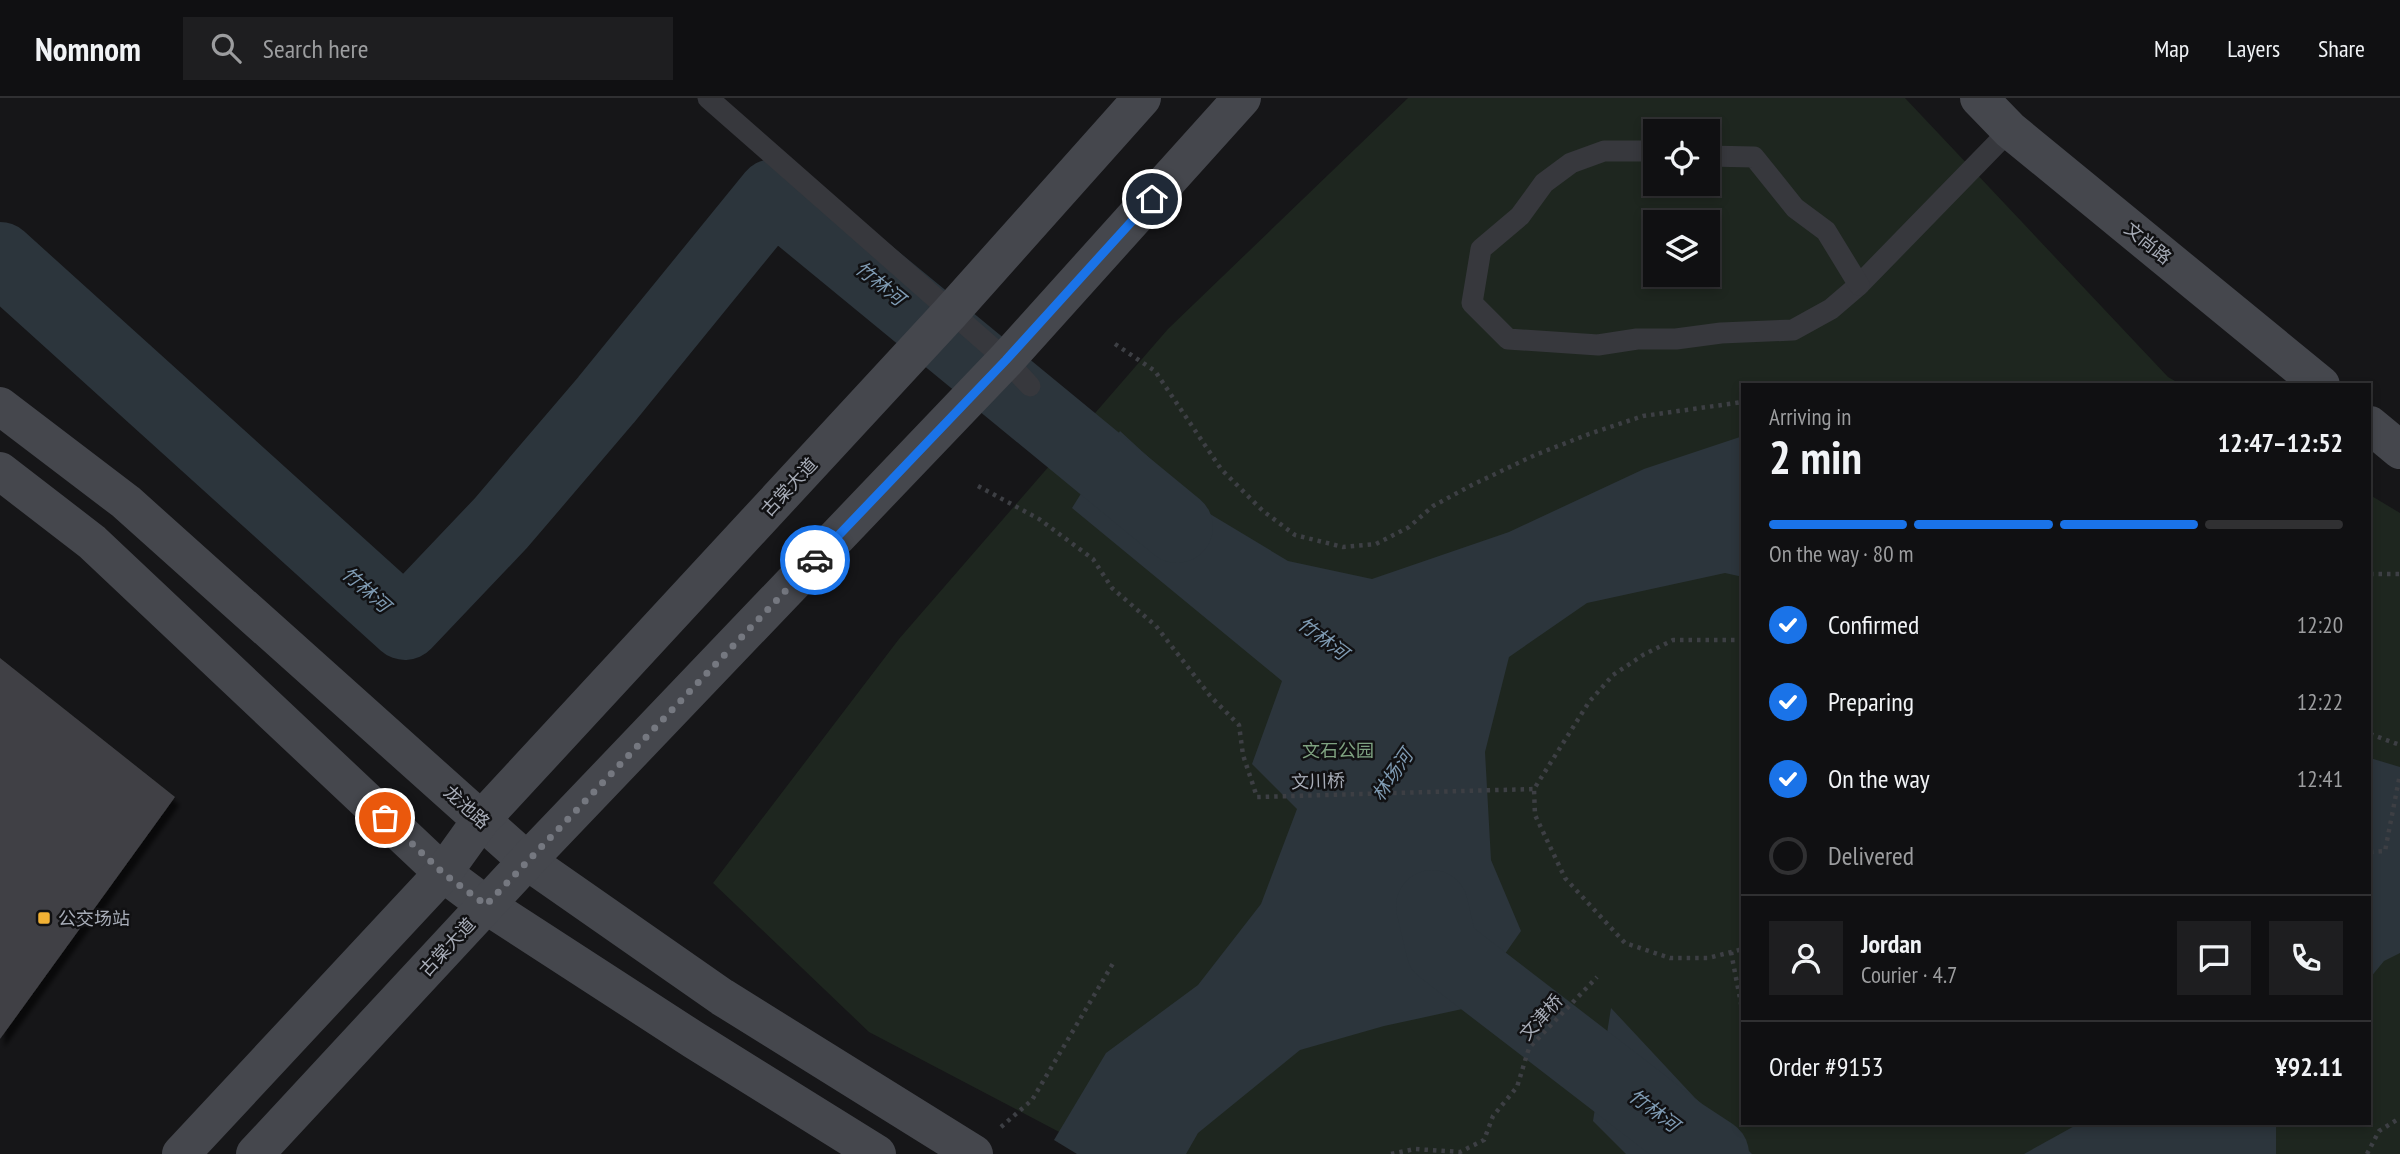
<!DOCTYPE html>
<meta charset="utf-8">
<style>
:root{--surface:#101012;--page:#1e1e20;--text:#f1f3f6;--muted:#9c9d9f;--line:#303032;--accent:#1a73e8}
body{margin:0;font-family:"PT Sans Narrow","Noto Sans SC",sans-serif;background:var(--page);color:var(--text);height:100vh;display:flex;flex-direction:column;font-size:26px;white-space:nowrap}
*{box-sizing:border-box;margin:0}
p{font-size:23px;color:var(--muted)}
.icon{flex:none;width:38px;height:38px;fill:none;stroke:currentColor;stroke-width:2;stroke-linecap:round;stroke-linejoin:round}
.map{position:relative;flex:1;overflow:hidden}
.panel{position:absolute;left:1741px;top:285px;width:630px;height:742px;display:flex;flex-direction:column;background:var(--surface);border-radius:0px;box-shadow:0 4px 10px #0003,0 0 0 2px var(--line)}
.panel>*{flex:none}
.controls{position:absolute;left:1643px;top:21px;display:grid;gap:14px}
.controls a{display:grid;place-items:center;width:77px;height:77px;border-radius:0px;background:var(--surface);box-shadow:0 4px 10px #0003,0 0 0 2px var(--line);font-size:35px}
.pin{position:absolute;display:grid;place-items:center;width:60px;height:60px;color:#fff;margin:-30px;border:4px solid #fff;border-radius:50%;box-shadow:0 2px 7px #0007}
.courier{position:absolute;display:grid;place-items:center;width:70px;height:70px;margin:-35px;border:5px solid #1a73e8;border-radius:50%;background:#fff;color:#222;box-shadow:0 2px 9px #0007}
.headline em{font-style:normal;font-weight:800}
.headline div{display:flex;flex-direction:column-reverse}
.headline{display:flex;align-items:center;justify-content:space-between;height:119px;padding:0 28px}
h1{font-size:46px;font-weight:800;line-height:52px}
.bar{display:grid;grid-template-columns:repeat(4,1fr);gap:10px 7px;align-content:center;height:84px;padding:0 28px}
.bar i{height:9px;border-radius:5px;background:var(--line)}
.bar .on{background:var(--accent)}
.bar p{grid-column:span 4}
.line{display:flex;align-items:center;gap:18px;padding:0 28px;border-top:2px solid var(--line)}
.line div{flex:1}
.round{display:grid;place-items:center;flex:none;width:74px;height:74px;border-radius:0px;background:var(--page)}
ol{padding:0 28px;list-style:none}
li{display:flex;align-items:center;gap:21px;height:77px}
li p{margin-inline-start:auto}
li .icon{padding:7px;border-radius:50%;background:var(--accent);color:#fff;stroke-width:4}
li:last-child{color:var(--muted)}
li i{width:38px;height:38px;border:4px solid var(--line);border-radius:50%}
header{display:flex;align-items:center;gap:42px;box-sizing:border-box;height:98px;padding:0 35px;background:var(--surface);border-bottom:2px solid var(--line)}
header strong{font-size:33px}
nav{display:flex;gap:38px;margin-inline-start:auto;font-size:24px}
.search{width:490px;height:63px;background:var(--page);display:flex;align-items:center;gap:18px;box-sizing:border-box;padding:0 24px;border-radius:0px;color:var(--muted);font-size:26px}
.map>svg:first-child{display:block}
.green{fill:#1e261f;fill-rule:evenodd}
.water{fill:#2c353c}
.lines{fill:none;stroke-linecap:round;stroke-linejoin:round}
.river{stroke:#2c353c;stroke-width:72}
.building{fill:#404145;filter:url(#shadow)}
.path{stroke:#3d3f44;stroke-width:4.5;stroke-dasharray:3.5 5;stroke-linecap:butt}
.lane{stroke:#37383d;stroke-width:21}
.secondary{stroke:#45474d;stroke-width:38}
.done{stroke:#757880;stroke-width:7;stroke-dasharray:0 12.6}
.route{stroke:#1a73e8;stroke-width:9}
.poi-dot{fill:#f2b134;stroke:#111113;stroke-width:2.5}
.labels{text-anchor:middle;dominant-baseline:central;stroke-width:5;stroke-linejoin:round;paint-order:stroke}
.street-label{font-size:18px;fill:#a8adb8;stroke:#111113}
.park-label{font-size:18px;fill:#7fa381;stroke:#111113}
.poi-label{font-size:18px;fill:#a8adb8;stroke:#111113;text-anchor:start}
.water-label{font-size:19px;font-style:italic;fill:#7f9bb3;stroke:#111113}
</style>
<header>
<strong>Nomnom</strong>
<div class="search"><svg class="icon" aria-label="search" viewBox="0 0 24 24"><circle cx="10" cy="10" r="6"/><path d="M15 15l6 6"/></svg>Search here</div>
<nav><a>Map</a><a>Layers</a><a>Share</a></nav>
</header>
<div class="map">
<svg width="2400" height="1056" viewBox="0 0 2400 1056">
<defs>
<filter id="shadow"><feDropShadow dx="4.5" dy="8" stdDeviation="2" flood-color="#0009"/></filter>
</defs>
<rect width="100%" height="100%" fill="#161618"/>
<path class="green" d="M 1408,0 L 1905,0 L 2168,279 L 2182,287 L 1743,287 L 1743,1026 L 2370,1026 L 2370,397 L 2400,415 L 2400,1056 L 1101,1056 L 869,934 L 713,785 L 899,541 L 1168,231 ZM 1656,33 L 1708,33 L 1708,86 L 1656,86 ZM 1656,124 L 1708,124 L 1708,177 L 1656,177 Z"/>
<g class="water">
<path d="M 1120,333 L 1210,416 L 1288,463 L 1372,481 L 1509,434 L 1644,371 L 1743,338 L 1743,479 L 1725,475 L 1587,505 L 1509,559 L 1485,654 L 1491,762 L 1521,833 L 1467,910 L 1384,928 L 1300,952 L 1198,1035 L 1186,1056 L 1077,1056 L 1054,1042 L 1106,955 L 1198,887 L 1261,806 L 1297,711 L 1252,666 L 1282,583 L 1072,410 Z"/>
<path d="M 2370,660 L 2400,669 L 2400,855 L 2384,863 L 2370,880 Z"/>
<path d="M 1611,910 L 1695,1000 L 1752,1056 L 1626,1056 L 1593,1023 Z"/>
<path d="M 2078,1026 L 2276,1026 L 2276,1056 L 2024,1056 Z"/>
</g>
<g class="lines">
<g class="river">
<path d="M 0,160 L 405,526 L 501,425 L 606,302 L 773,97 L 1177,429"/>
<path d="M 1432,808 L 1442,851 L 1681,1035 L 1713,1056"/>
</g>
</g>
<path class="building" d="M 0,560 L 175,699 L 0,941 Z"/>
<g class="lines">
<g class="path">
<path d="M 1115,246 L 1155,273 L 1221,371 L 1263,413 L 1295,437 L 1343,449 L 1376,446 L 1409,429 L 1433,408 L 1472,387 L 1535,357 L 1589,336 L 1643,318 L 1743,304"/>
<path d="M 978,388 L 1039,421 L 1093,461 L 1112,490 L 1156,528 L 1211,599 L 1239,627 L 1243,657 L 1257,699 L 1534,691"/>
<path d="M 2370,476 L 2400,476"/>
<path d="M 1743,542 L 1673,542 L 1643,557 L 1613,577 L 1589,604 L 1534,691 L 1535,717 L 1565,780 L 1625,845 L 1670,860 L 1708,860 L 1743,851"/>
<path d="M 2370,636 L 2400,647"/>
<path d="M 2370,754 L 2385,753 L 2400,676"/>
<path d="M 1731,854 L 1743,916"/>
<path d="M 1001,1029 L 1032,1002 L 1115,862"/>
<path d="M 1391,1056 L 1415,1051 L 1460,1054 L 1484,1042 L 1493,1018 L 1517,989 L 1529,950 L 1597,879"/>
<path d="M 2367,1056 L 2379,1033 L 2400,1020"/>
</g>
<g class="lane">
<path d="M 708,0 L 1006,262 L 1030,288"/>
<path d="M 1656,53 L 1604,53 L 1571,65 L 1544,85 L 1520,118 L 1481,151 L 1472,205 L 1508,241 L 1598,247 L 1637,241 L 1676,241 L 1721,235 L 1793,232 L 1831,211 L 1859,187 L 2010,32"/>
<path d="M 1708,58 L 1754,59 L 1795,110 L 1826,133 L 1859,187"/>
</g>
<g class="secondary">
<path d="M 1979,0 L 2010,32 L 2321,287"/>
<path d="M 0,308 L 126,404 L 527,763 L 722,899 L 974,1056"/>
<path d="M 2370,327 L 2400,352"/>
<path d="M 0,373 L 92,444 L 443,775 L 486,807 L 694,942 L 877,1056"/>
<path d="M 181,1056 L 443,775 L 481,722 L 951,214 L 1142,0"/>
<path d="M 255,1056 L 527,763 L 1006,262 L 1242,0"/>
</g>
</g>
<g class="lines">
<path class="done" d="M 385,720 L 443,775 L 486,807 L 815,462"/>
<path class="route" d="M 815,462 L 1006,262 L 1152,101"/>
</g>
<rect class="poi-dot" x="37" y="813" width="14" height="14" rx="3.5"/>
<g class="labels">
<g class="street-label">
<text transform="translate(2148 145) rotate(39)">文尚路</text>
<text transform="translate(789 389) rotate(-47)">古棠大道</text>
<text transform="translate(1318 683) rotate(-2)">文川桥</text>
<text transform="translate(467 709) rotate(42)">龙池路</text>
<text transform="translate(447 849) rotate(-47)">古棠大道</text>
<text transform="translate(1541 919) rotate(-48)">文津桥</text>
</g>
<g class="park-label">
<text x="1338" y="652">文石公园</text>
</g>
<g class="poi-label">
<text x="58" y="820">公交场站</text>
</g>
<g class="water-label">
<text transform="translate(880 185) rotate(39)">竹林河</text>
<text transform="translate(366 491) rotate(42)">竹林河</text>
<text transform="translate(1323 540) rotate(37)">竹林河</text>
<text transform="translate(1392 677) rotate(-56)">林场河</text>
<text transform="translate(1654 1012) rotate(37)">竹林河</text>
</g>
</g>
</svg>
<div class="controls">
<a><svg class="icon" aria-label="locate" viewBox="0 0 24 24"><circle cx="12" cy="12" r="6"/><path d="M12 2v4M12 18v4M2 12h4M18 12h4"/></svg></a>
<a><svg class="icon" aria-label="layers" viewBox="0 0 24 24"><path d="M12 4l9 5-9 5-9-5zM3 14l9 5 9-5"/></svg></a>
</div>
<div class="pin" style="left:385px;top:720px;background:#ea580c"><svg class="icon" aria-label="bag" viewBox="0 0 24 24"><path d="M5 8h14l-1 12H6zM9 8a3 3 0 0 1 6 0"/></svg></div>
<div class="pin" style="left:1152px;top:101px;background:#1f2937"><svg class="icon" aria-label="home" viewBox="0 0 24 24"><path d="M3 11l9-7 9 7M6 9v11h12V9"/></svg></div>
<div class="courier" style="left:815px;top:462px"><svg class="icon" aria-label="car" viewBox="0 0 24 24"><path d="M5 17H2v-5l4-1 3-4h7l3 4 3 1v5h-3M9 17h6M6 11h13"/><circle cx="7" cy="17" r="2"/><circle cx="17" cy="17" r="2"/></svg></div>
<section class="panel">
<div class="headline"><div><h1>2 min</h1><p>Arriving in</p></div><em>12:47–12:52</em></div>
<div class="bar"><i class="on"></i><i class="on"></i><i class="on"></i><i></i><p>On the way · 80 m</p></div>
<ol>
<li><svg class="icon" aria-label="check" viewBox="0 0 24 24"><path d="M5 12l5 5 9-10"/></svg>Confirmed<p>12:20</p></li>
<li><svg class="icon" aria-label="check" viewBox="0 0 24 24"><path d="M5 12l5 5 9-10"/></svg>Preparing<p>12:22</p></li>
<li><svg class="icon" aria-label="check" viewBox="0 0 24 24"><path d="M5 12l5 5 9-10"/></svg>On the way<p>12:41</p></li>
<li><i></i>Delivered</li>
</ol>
<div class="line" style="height:126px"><a class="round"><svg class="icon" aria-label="person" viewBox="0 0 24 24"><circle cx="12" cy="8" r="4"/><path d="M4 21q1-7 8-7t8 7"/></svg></a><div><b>Jordan</b><p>Courier · 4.7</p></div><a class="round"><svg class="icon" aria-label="chat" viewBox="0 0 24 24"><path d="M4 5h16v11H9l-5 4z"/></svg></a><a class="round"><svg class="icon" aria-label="phone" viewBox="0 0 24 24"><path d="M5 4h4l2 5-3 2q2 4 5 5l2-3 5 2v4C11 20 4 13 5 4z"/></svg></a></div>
<div class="line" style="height:91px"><div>Order #9153</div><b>¥92.11</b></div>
</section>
</div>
